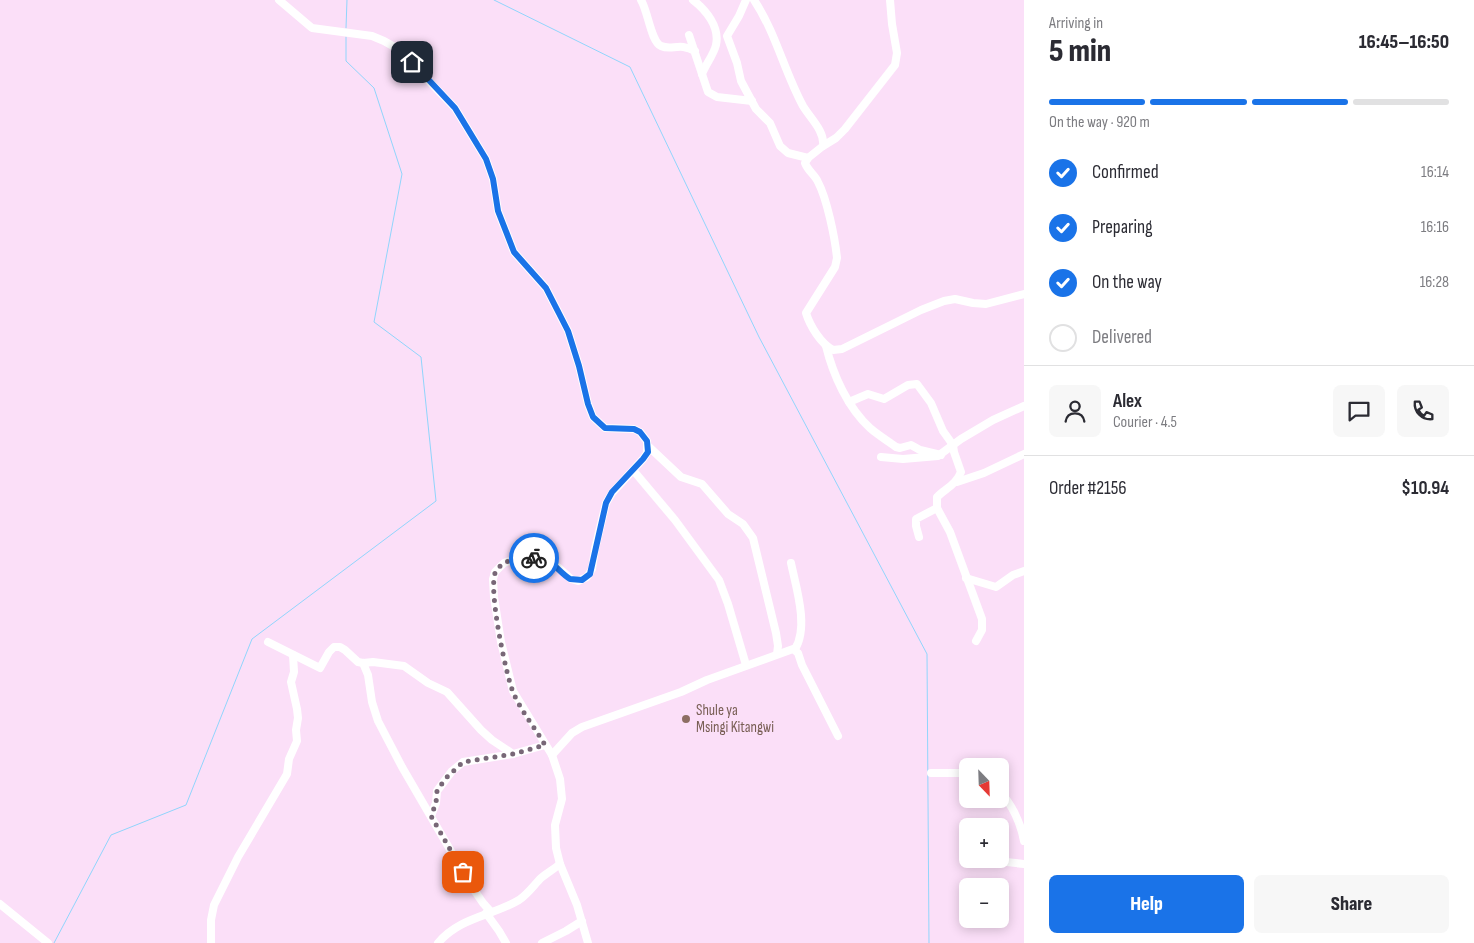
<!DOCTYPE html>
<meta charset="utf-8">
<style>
:root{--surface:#fff;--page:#f7f7f7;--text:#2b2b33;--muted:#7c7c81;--line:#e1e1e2;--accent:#1a73e8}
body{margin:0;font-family:"Sofia Sans Condensed",sans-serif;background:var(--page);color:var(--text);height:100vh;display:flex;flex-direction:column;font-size:19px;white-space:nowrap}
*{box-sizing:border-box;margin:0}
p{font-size:16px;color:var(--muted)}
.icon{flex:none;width:28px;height:28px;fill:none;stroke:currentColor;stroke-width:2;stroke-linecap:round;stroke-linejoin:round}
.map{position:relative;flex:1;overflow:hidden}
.details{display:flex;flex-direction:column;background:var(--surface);width:450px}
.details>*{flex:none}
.needle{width:32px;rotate:157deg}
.tools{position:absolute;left:959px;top:758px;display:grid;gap:10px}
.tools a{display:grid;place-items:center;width:50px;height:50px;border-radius:8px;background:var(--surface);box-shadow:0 2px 12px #0003;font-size:25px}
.pin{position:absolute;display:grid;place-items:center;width:42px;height:42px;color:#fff;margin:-21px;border-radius:10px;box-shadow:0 2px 8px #0006}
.courier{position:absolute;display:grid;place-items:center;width:50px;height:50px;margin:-25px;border:4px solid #1a73e8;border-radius:50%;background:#fff;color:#222;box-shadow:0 1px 6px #0007}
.overview em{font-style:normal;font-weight:800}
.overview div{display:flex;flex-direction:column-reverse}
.overview{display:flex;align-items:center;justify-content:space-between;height:85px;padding:0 25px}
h1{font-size:32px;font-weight:800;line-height:38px}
.bar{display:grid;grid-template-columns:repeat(4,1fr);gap:8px 5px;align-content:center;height:60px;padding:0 25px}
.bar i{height:6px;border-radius:4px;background:var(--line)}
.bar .current{background:var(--accent)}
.bar p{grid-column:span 4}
.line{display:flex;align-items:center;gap:12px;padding:0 25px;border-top:1px solid var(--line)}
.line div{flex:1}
.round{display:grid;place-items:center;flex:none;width:52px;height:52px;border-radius:8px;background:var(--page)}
ol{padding:0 25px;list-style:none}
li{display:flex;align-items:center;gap:15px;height:55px}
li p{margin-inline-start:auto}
li .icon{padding:5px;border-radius:50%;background:var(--accent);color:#fff;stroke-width:4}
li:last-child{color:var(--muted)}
li i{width:28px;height:28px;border:2px solid var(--line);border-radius:50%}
.action{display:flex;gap:10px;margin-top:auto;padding:10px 25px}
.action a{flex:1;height:58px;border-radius:8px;background:var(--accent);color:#fff;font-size:20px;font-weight:800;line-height:58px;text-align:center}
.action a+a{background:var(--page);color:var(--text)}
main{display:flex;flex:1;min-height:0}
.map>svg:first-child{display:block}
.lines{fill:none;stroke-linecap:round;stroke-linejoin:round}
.stream{stroke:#90d5fc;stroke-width:1}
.minor{stroke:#fff;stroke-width:8}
.done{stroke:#786777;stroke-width:5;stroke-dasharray:0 9}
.route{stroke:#1a73e8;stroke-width:6}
.education-dot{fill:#8d6e63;stroke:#fbdff8;stroke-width:2}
.labels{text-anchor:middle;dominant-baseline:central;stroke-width:4.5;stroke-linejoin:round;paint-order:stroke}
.education-label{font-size:15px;fill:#785e54;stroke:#fbdff8;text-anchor:start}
</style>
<main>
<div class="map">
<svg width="1024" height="943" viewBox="0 0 1024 943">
<rect width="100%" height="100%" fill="#fbdff8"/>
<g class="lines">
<g class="stream">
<path d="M 494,0 L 630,67 L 759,337 L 927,654 L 929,943"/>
<path d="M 346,28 L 347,0"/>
<path d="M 54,943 L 111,835 L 186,805 L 252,639 L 436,501 L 421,357 L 374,322 L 402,174 L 374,88 L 346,61 L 346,37"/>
</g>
<g class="minor">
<path d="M 279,0 L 312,28 L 372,36 L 384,41 L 398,49 L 455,108 L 486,159 L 493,179 L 498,211 L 514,252 L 546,288 L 568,331 L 579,366 L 588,404 L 593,417 L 605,428 L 634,429 L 640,432 L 647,441 L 647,453 L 643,459 L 612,493 L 606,503 L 595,549 L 592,569 L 587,577 L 578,581 L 571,579 L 551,561 L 545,558 L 518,558 L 504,563 L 495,572 L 493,579 L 494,597 L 501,642 L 513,691 L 552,755 L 560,779 L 562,799 L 555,825 L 556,848 L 560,864 L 577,905 L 588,943"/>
<path d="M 641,0 C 648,11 651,42 661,46 C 672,51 679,42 695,51"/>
<path d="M 693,0 C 706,10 720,27 716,45 C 714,54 706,64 702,74"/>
<path d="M 746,0 L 739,16 L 727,36 L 737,63 L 741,81 L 756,109 L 770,123 L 780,146 L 788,153 L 808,158"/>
<path d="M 754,0 C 776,33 784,71 803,106 C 810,118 825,131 823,146 L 808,158 L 805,163 C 808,171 815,175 818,182 C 827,199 835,238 837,258 L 835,267 L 806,313 C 810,326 821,344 833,350 L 842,349 L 921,310 L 944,301 L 955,299 L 973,303 L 986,304 L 1024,294"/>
<path d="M 689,35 L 708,92 L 717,97 L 752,101"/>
<path d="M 823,146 L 836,138 L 845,129 L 895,65 L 897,53 L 892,24 L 890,0"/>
<path d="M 826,346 C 833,375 848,408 870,428 C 878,435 888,441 896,447 L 900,448 L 911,445 L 920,450 L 941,455"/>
<path d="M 849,402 L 868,394 L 884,399 L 908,385 L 917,384 L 931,403 L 943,431 L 953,445 L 954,452 L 961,472 C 956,485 946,488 937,497 L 937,508 L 916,519 L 916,526 L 919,537"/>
<path d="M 648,446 L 681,477 L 702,484 L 728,514 L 743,524 L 753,538 L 776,633 L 778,646 L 777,654"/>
<path d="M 881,457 L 903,459 L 938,456 L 961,439 L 993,420 L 1024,406"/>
<path d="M 633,470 L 675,520 L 719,580 L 728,604 L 746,665"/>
<path d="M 957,482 L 984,473 L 1024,454"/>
<path d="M 937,508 L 950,532 L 982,619 L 982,630 L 976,641"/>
<path d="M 791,563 C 796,587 809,627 795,649"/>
<path d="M 966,578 L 996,587 L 1013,575 L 1024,571"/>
<path d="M 268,642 L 320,668 L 329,652 L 334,647 L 340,647 L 345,650 L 358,662 L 363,663 L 373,662 L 404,666 L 428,683 L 447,692 L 481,730 L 492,740 L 513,754"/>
<path d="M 363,663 L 368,675 L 372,702 L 378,721 L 402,767 L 470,884 L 483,903 L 491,912"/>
<path d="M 552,755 L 572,733 L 582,727 L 681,692 L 707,680 L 793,649 L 798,653 L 802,665 L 838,736"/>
<path d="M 931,773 L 968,773"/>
<path d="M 1000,792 C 1012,804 1021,824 1024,841"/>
<path d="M 431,816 L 436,803 L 437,791 L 452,771 L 463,762 L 513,754 L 545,745"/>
<path d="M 979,859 L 1024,864"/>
<path d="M 0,904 L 48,943"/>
<path d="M 486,913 L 499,931 L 506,943"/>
<path d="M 211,943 L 211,920 L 214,905 L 238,857 L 287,774 L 289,759 L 297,741 L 296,730 L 298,718 L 297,709 L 291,682 L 294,672 L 293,655"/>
<path d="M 438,943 C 460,917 492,916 519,900 C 528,894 534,885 541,878 C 547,873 554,869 560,864"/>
<path d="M 542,943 L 566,931 L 582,921"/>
</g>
</g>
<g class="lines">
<path class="done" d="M 463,872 L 431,816 L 436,803 L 437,791 L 445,779 L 463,762 L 513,754 L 545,745 C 535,728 521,711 513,692 C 506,675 487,585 496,571 C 505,558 520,558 534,558"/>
<path class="route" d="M 412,62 L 455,108 L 486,159 L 493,179 L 498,211 L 514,252 L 546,288 L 568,331 L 579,366 L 588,404 L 593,417 L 605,428 L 634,429 L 640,432 L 647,441 L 648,452 L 643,459 L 612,492 L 606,503 L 590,574 L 582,580 L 570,579 C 556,570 553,558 534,558"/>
</g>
<circle class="education-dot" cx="686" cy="719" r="5"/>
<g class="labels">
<g class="education-label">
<text x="696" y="710">Shule ya<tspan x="696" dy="17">Msingi Kitangwi</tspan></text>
</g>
</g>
</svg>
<div class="tools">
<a><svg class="needle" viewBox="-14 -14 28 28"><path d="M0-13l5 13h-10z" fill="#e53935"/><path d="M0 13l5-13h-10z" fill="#7c7c81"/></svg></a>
<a>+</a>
<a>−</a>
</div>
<div class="pin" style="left:463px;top:872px;background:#ea580c"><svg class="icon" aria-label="bag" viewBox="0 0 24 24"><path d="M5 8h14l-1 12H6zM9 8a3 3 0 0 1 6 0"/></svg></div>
<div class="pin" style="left:412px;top:62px;background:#1f2937"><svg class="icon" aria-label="home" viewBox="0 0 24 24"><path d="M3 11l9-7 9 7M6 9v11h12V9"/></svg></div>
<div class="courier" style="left:534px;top:558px"><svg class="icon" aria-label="bike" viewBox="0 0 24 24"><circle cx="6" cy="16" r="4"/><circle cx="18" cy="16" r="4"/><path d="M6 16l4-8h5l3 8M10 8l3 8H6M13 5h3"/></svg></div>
</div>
<section class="details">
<div class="overview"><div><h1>5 min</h1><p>Arriving in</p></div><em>16:45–16:50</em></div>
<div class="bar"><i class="current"></i><i class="current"></i><i class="current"></i><i></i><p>On the way · 920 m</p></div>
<ol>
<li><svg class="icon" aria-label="check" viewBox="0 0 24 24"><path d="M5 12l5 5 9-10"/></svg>Confirmed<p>16:14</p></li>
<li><svg class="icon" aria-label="check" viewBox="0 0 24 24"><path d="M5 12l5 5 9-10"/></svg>Preparing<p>16:16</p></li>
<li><svg class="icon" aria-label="check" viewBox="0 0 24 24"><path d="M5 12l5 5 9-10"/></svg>On the way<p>16:28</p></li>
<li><i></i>Delivered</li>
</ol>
<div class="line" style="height:90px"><a class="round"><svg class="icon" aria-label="person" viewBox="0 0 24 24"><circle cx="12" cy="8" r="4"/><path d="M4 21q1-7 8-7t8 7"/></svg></a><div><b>Alex</b><p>Courier · 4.5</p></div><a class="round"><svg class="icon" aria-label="chat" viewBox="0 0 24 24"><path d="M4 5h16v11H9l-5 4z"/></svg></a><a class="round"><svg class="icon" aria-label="phone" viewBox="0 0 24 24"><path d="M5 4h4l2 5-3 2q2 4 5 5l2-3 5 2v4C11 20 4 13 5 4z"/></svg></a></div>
<div class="line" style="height:65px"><div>Order #2156</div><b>$10.94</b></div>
<div class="action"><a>Help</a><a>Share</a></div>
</section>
</main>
